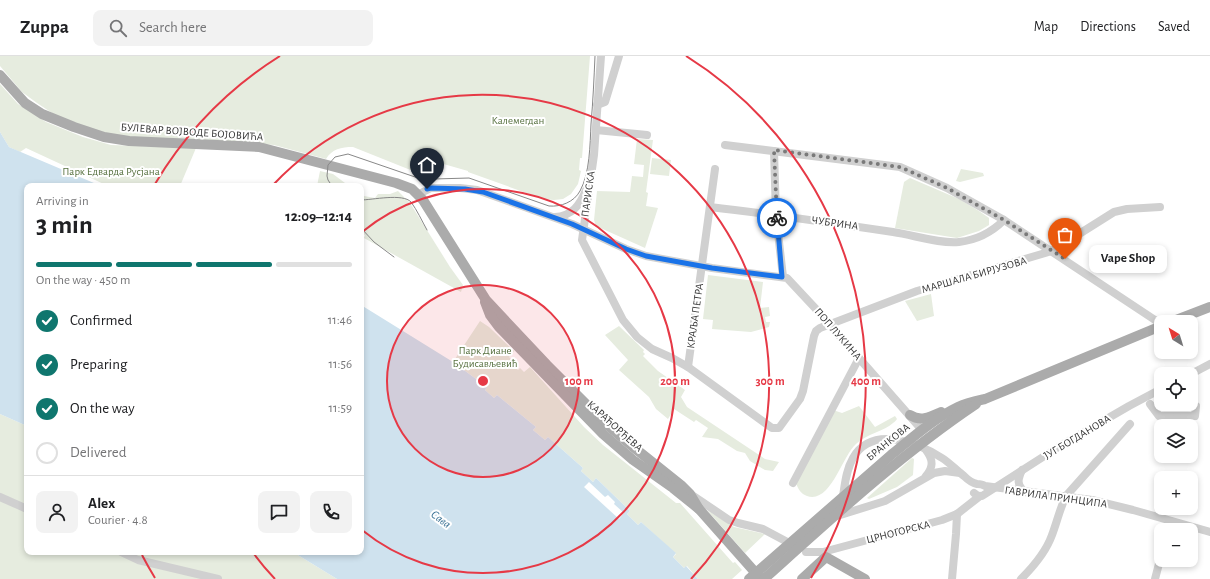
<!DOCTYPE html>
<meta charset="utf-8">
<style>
:root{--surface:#fff;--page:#f2f2f2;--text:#202124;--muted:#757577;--line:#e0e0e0;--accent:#0f766e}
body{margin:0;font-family:"Alegreya Sans",sans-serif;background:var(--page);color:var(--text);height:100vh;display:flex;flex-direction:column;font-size:15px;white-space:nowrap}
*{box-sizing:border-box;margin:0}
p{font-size:13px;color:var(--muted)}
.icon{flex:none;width:22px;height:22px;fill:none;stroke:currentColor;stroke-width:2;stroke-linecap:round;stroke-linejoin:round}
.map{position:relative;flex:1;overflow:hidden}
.drawer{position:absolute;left:24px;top:127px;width:340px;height:372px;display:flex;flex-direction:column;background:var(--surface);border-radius:8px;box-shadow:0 2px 6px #0003}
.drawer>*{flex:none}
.needle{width:26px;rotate:322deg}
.tools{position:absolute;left:1154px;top:259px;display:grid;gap:8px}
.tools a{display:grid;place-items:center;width:44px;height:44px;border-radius:8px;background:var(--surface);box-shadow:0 2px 6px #0003;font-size:20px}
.pin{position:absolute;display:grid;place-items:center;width:34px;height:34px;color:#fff;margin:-41px -17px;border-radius:50% 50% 50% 0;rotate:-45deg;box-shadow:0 0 4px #0007}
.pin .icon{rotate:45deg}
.courier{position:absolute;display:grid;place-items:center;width:40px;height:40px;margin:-20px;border:3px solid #1a73e8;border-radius:50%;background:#fff;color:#222;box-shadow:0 1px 5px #0007}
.bubble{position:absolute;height:28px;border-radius:8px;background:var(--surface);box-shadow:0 2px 6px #0003;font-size:13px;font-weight:700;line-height:28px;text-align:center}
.summary em{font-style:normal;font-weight:700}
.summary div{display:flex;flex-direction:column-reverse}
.summary{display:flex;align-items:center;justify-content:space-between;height:68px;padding:0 12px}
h1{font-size:26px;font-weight:700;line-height:30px}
.bar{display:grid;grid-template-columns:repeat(4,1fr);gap:6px 4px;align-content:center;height:48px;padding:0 12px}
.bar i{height:5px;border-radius:3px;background:var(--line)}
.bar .active{background:var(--accent)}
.bar p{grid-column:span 4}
.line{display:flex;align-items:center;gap:10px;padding:0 12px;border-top:1px solid var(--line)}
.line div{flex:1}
.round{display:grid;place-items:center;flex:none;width:42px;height:42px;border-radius:8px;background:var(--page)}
ol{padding:0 12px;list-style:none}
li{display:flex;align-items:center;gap:12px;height:44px}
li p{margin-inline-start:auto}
li .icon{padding:4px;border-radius:50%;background:var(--accent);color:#fff;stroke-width:4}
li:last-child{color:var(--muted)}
li i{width:22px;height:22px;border:2px solid var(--line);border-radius:50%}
header{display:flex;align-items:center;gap:24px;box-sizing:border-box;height:56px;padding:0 20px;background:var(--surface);border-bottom:1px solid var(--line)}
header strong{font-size:19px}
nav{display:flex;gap:22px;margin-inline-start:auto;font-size:14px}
.search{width:280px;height:36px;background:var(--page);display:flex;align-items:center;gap:10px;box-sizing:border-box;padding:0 14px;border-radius:8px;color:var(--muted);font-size:15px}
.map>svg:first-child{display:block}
.green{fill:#e6ecdf}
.water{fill:#cfe2ee}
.pier{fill:#fff}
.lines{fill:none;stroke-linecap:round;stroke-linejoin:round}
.minor{stroke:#d0d0d0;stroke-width:8}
.major{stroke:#ababab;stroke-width:10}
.tram{stroke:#888;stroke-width:1}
.done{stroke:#7a7a7a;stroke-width:4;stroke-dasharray:0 7.2}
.route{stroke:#1a73e8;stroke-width:5}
.ring{fill:none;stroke:#e63946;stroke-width:2}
.labels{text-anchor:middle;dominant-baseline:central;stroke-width:4;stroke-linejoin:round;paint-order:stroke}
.park-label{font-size:11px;fill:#56703f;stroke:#fff}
.street-label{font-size:11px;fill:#333;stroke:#fff}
.water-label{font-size:12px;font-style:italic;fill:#3f7597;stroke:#fff}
.centre{fill:#e63946;stroke:#fff;stroke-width:2}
.ring-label{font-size:12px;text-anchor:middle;font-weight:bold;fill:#e63946;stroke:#fff;stroke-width:4;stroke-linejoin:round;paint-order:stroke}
</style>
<header>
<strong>Zuppa</strong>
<div class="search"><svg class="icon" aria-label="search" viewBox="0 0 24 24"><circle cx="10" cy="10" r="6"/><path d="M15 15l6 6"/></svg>Search here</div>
<nav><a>Map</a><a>Directions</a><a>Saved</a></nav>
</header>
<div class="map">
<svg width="1210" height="523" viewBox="0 0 1210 523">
<rect width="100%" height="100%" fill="#fff"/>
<g class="green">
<path d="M 0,0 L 590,0 L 582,102 L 580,102 L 579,114 L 581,115 L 578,128 L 571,138 L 563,143 L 554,144 L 543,143 L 468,116 L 468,115 L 433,105 L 434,115 L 413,115 L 353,91 C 341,91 332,93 326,103 L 274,89 L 238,86 L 136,82 L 109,79 L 55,59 L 37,47 L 22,36 L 0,10 Z"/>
<path d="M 0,28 L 18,48 L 35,59 L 46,66 L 83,81 L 111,89 L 196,92 L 180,130 L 108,130 L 26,92 L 20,96 L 9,91 L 0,76 Z"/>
<path d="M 637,83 L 653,84 L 646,136 L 648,137 L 646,150 L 658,152 L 645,192 L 596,170 L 594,164 L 597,135 L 630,136 L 632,120 L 643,121 L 644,109 L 634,108 Z"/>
<path d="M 652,102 L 671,104 L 669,120 L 650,118 Z"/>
<path d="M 961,113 L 983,117 L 984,120 L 960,126 L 956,125 Z"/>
<path d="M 320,115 L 333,118 L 349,130 L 317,130 Z"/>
<path d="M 910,122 L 959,143 L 979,155 L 989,162 L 989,169 L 979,175 L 957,182 L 895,172 L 904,126 Z"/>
<path d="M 398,135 L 410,147 L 450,211 L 463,229 L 461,236 L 364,182 L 365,179 L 361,177 L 361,145 L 364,140 L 375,142 L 378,138 L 390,138 Z"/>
<path d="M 708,219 L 763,226 L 760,252 L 769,251 L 770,260 L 765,261 L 766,266 L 770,266 L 769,271 L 751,276 L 712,273 L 713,264 L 703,263 Z"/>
<path d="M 931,238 L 934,260 L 917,265 L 905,245 Z"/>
<path d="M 480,265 L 489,271 L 514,295 L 509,301 L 513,305 L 511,307 L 518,314 L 520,312 L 524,316 L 530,311 L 584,371 L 603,389 L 676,447 L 680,447 L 733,507 L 735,506 L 742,514 L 732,523 L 698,523 L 687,510 L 684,512 L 673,501 L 676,498 L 641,466 L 638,469 L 627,458 L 630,455 L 596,422 L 593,426 L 581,415 L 583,412 L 548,381 L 545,384 L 533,374 L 536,371 L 497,339 L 494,342 L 485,334 L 487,331 L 453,306 Z"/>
<path d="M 619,270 L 644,294 L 643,296 L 645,298 L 643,300 L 658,315 L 685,334 L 681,341 L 687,351 L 765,403 L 779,406 L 773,415 L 765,414 L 750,405 L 745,397 L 737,395 L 718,383 L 702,381 L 708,372 L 696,364 L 694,366 L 674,353 L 668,363 L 656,353 L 649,341 L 619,314 L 628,304 L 605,279 Z"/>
<path d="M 859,350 L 875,371 L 895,360 L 897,363 C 896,364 895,366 893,367 C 885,375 866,378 856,388 C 842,400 831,448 807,440 C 801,438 798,433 796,427 L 833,355 L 836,355 L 842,357 Z"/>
<path d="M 0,358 L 27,370 L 27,496 L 293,496 L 337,523 L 0,523 Z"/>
<path d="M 912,402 L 914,403 L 913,419 L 897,431 L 869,443 L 867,442 Z"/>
<path d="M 707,454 L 734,471 L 765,478 L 745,497 Z"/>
</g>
<g class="water">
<path d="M 0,76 L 9,91 L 101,130 L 27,130 L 27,370 L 0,358 Z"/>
<path d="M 361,249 L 453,306 L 487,331 L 485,334 L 494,342 L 497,339 L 536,371 L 533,374 L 545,384 L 548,381 L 583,412 L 581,415 L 593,426 L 596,422 L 630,455 L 627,458 L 638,469 L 641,466 L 676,497 L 673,501 L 684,512 L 686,510 L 698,523 L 337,523 L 293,496 L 361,496 Z"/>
</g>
<path class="pier" d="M 589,426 L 605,441 L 608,439 L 615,446 L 614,448 L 624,457 L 619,463 L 584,431 Z"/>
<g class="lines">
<g class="minor">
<path d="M 601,0 L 594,99 L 582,184 L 623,264 L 637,281 L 652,293 L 672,302 L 688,311 L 772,372 L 779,372 L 800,343 L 803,335 L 814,280 L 816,275 L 820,272 L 917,235 L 1052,195 L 1114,156 L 1127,153 L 1160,151"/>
<path d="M 597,49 L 605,46 L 619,0"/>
<path d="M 596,74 L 647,79"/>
<path d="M 725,89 L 900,111 L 947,132 L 1004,164 L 1161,268"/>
<path d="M 774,95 L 776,159 L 783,221"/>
<path d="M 419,138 L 431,132 L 460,132 L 477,134 L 572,168 L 626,193 L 646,200 L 712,212 L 787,222 L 815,252 L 922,374"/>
<path d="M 710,151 C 771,158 832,167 893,176 C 914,179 939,188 959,186 C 977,184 992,176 1004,164"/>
<path d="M 555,161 C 572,160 580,149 586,134"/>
<path d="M 688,311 L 715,113"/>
<path d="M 1191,318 L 1210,308"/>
<path d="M 1150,348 L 1159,360 L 1195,360 L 1196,350"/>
<path d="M 1175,370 L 1177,360"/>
<path d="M 926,394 C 933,403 934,411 926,420"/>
<path d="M 1022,414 C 1018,423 1016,429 1025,436"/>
<path d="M 793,427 L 859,302"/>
<path d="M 974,437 L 978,440 L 982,440 L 1060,390 L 1129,350 L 1161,333"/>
<path d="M 692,439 L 729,464 L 738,467 L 763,473 L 793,489"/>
<path d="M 843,440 C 845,428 846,414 853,402 C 872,369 917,386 942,402 C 950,407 956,414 964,420 C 967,423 972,427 977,428 C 980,428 982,428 985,430 L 1092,444 L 1133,454 L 1210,476"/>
<path d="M 0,441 L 27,453"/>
<path d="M 834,461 L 885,445 L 934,417 L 945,415 L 960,417"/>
<path d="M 1168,474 L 1170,465"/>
<path d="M 121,496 L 138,504 L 218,523"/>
<path d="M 806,496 L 823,496 L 942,464 L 957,458 L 980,440"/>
<path d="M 952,523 L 956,478 L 957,458"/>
<path d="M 1021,523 C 1034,510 1046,496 1052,479 C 1057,466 1060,452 1066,440 L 1130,368"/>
<path d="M 1155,523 L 1161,500"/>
</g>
<g class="major">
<path d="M 0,19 L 25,47 L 42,58 L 74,71 L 104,81 L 129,85 L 259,91 L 396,127 L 412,133 L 423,144 L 486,244 L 547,309 L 605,367 L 632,390 L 682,430 L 690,438 L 699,453"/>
<path d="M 485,246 L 490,259 L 499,271 L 603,378 L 633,404 L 673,432 L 699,453 L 761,523"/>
<path d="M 1171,266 L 1210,251"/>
<path d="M 910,359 C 921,366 930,361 941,356"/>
<path d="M 749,523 L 891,399 C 912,382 933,363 958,351 C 966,347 976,345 985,343 L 1161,270"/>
<path d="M 764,523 C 832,462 900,399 976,348"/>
<path d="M 802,523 L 826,501 L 865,523"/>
</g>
<g class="tram">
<path d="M 332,130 L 328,124 L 327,120 L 328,109 L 335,101 L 348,98 L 418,122 L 434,123 L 469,122 L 549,150 C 561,151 574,146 580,135 C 590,117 590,88 591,68 C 593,45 594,23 595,0"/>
<path d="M 361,144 C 372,144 403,137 411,146 C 417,154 422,165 427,174"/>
<path d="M 361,172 L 374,186 L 394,201"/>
</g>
</g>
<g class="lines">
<path class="done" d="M 777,162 L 774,94 L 900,111 L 947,132 L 1004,164 L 1065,203"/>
<path class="route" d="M 427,133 L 431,132 L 465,133 L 483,136 L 572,168 L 626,193 L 646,200 L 712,212 L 782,221 L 777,162"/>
</g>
<circle cx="483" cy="325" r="96" fill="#e63946" fill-opacity=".12"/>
<g class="ring">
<circle cx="483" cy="325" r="96"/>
<path d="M362 176A192 192 0 1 1 362 474"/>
<path d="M275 523A287 287 0 0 1 254 498M273 129A287 287 0 1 1 691 523"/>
<path d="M155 522A383 383 0 0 1 142 499M155 128A383 383 0 0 1 280 0M686 0A383 383 0 0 1 811 522"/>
</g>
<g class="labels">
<g class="park-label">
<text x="518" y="64">Калемегдан</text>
<text x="111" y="115">Парк Едварда Русјана</text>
<text x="485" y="294">Парк Диане<tspan x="485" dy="13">Будисављевић</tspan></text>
</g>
<g class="street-label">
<text transform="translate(192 76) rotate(4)">БУЛЕВАР ВОЈВОДЕ БОЈОВИЋА</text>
<text transform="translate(588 138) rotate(-82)">ПАРИСКА</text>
<text transform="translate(835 167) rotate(8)">ЧУБРИНА</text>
<text transform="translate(974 219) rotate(-16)">МАРШАЛА БИРЈУЗОВА</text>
<text transform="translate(695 260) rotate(-82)">КРАЉА ПЕТРА</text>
<text transform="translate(838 278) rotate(49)">ПОП ЛУКИНА</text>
<text transform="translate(615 370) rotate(42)">КАРАЂОРЂЕВА</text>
<text transform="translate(1077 381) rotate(-31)">ЈУГ БОГДАНОВА</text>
<text transform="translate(888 386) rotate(-39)">БРАНКОВА</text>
<text transform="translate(1056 441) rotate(8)">ГАВРИЛА ПРИНЦИПА</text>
<text transform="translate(898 476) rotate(-14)">ЦРНОГОРСКА</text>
</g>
<g class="water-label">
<text transform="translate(441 463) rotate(37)">Сава</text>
</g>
</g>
<circle cx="483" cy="325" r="6" class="centre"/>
<g class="ring-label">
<text x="579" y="329">100 m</text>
<text x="675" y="329">200 m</text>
<text x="770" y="329">300 m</text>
<text x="866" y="329">400 m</text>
</g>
</svg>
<div class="tools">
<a><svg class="needle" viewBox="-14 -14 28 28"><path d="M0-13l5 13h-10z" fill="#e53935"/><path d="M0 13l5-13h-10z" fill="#757577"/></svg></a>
<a><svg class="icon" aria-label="locate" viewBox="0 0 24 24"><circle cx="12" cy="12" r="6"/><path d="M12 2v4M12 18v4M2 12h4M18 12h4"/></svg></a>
<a><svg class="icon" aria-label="layers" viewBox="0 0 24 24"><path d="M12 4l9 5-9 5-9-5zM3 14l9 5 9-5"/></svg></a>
<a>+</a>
<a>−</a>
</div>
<div class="pin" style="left:1065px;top:203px;background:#ea580c"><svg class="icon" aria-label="bag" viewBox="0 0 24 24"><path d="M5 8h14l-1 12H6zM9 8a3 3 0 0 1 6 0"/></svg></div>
<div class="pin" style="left:427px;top:133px;background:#1f2937"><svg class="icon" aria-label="home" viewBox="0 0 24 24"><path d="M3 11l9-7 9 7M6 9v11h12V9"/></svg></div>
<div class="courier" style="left:777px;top:162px"><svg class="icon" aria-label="bike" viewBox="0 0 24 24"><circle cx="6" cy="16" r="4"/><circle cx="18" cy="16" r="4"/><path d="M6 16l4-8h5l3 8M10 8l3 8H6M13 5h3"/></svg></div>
<div class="bubble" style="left:1089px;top:189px;width:78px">Vape Shop</div>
<section class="drawer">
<div class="summary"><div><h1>3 min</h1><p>Arriving in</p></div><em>12:09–12:14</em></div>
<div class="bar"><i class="active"></i><i class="active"></i><i class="active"></i><i></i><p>On the way · 450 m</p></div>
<ol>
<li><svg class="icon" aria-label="check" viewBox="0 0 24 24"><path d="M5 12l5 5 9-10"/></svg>Confirmed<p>11:46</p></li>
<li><svg class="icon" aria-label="check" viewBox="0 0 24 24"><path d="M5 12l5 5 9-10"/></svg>Preparing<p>11:56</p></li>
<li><svg class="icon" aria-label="check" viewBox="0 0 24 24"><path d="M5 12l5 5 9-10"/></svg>On the way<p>11:59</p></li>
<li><i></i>Delivered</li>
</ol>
<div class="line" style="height:72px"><a class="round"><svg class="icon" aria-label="person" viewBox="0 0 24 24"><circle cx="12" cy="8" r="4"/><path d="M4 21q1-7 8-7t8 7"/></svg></a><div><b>Alex</b><p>Courier · 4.8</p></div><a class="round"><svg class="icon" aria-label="chat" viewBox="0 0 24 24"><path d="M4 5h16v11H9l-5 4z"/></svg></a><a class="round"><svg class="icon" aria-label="phone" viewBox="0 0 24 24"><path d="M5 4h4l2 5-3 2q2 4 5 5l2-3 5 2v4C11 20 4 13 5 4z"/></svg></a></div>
</section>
</div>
